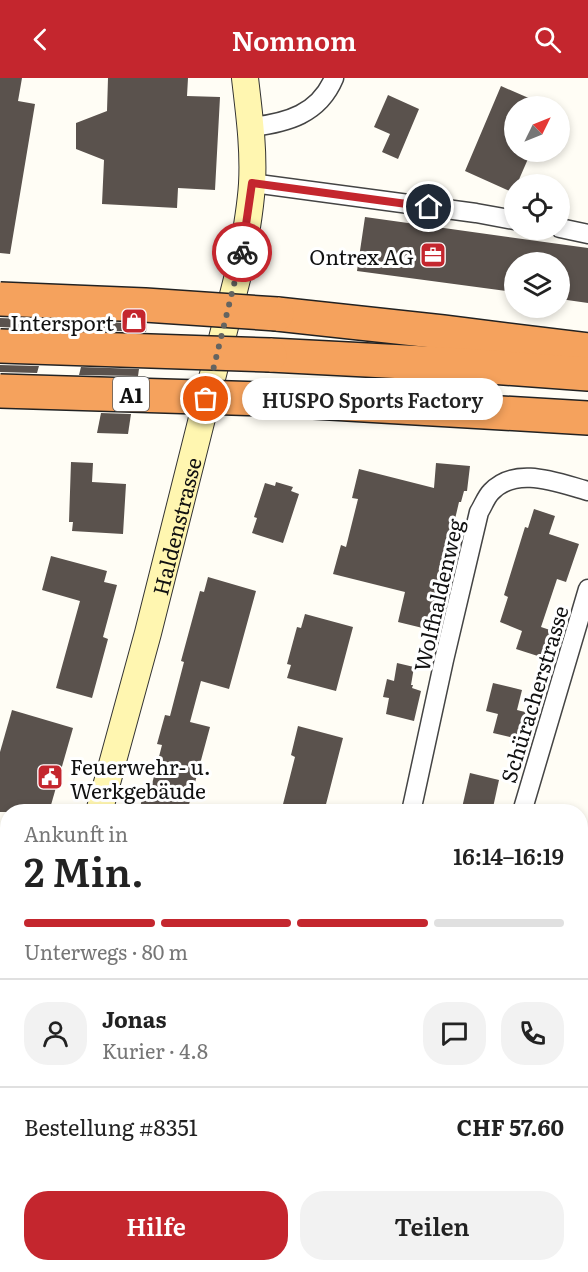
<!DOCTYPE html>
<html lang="de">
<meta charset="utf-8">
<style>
:root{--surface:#fff;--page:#f2f2f2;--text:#222;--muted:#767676;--line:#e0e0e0;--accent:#c4262e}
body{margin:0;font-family:Literata,serif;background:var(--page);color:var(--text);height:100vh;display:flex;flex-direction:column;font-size:22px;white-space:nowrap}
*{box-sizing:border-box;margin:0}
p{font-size:20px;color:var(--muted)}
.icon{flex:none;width:33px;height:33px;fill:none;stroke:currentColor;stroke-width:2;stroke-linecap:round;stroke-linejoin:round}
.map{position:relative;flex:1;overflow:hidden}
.drawer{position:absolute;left:0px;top:726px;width:588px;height:468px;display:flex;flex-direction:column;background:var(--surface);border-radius:24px 24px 0 0;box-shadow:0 3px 9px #0003}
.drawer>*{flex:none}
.needle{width:39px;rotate:47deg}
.buttons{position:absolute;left:504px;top:18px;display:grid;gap:12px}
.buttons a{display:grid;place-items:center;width:66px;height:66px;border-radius:50%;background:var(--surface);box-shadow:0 3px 9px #0003;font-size:30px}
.pin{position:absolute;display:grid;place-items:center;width:51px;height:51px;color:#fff;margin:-26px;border:3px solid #fff;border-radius:50%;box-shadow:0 2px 6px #0007}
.courier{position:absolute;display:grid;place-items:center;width:60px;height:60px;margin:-30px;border:4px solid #c4262e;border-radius:50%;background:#fff;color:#222;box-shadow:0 2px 8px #0007}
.bubble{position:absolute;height:42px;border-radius:21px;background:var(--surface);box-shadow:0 3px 9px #0003;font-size:20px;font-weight:600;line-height:42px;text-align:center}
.headline em{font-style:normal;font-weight:600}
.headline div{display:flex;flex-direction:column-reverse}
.headline{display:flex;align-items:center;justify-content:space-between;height:102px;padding:0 24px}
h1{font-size:39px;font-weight:600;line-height:45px}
.bar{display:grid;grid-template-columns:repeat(4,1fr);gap:9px 6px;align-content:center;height:72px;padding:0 24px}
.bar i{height:8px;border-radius:4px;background:var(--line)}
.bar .selected{background:var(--accent)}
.bar p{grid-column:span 4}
.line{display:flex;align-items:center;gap:15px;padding:0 24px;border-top:2px solid var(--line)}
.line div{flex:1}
.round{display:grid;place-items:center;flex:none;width:63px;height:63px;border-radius:24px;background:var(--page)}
.cta{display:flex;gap:12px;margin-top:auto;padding:12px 24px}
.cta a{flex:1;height:69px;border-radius:24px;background:var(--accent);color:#fff;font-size:24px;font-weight:600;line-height:69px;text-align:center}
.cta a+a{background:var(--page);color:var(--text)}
header{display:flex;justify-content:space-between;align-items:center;height:78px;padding:0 24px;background:var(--accent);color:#fff;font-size:27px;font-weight:600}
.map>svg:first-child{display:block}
.farmland{fill:#f6f3d4}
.building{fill:#5a524d}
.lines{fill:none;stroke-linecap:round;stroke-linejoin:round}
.street-casing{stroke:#444;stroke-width:21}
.secondary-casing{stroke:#333;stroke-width:28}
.highway-casing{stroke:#222;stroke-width:36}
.street{stroke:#fff;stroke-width:18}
.secondary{stroke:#fff6b0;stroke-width:26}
.highway{stroke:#f5a25d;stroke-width:33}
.highway-bridge-casing{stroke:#222;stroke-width:36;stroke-linecap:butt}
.highway-bridge{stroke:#f5a25d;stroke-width:33}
.done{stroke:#646461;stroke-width:6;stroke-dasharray:0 10.8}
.route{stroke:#c4262e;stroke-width:8}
.labels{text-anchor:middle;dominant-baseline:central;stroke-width:6;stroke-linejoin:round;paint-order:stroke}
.shield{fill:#fff;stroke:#585858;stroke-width:1.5}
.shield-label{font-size:20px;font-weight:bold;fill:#111}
.poi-label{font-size:21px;fill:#111;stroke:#fff;text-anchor:end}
.street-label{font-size:21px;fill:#111;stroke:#fff}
</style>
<header><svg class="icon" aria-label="back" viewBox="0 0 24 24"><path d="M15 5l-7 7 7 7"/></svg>Nomnom<svg class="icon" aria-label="search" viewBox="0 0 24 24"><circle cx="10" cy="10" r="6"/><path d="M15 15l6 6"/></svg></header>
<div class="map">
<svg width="588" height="1194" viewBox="0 0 588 1194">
<rect width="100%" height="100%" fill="#fffdf5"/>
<g class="farmland">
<path d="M 0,1003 L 8,1004 L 8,1186 L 17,1187 L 16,1194 L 0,1194 Z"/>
<path d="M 588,1111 L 588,1194 L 579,1194 L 580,1186 Z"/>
</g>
<g class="building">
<path d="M 0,0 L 22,0 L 18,23 L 35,26 L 10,176 L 0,175 Z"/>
<path d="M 108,0 L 188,0 L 187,18 L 220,19 L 215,112 L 178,110 L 177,130 L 102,126 L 104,82 L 76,71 L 76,45 L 107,33 Z"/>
<path d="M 501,8 L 547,28 L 514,28 L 514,74 L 531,74 L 517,106 L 514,106 L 514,115 L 465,93 Z"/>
<path d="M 388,17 L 419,31 L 398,81 L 382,74 L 390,56 L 374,49 Z"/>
<path d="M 365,139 L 588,170 L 588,225 L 560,221 L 560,184 L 514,184 L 514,214 L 357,193 Z"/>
<path d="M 0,240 L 47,242 L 45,251 L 0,249 Z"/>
<path d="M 88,243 L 144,246 L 147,246 L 146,254 L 87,252 Z"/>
<path d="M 0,287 L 39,288 L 37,295 L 0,294 Z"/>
<path d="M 81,289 L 139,291 L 138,298 L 79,297 Z"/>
<path d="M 101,335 L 131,336 L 128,356 L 97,355 Z"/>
<path d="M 71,384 L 93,385 L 92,404 L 126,406 L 123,456 L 72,453 L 73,444 L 69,444 Z"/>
<path d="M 436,385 L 470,388 L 467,413 L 464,413 L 461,424 L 459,424 L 448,471 L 453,472 L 449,490 L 450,490 L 435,553 L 398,544 L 405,514 L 333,496 L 341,467 L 346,469 L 358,421 L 352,420 L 359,391 L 434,410 Z"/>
<path d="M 276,404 L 293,409 L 291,413 L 299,416 L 283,465 L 252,455 L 257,440 L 254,439 L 265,405 L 275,408 Z"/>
<path d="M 534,431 L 555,438 L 549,456 L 579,466 L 566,504 L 557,501 L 541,549 L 553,553 L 544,580 L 516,571 L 522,553 L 500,544 L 508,519 L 504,517 L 525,449 L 528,450 Z"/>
<path d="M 51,478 L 107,493 L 104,504 L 117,507 L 103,559 L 108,561 L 92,620 L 56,610 L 80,523 L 42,512 Z"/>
<path d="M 208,499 L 256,513 L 229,611 L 201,603 L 190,644 L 210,649 L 187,734 L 139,734 L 144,712 L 150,714 L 162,667 L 157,666 L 165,637 L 170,638 L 184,584 L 181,583 L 200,513 L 204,514 Z"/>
<path d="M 305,536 L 353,549 L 336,613 L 287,600 L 291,587 L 287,586 L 297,549 L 301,550 Z"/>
<path d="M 397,585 L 414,589 L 411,607 L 413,607 L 412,610 L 421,613 L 414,643 L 386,636 L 389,620 L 383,619 L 387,601 L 394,603 Z"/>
<path d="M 493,605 L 522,612 L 517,632 L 529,635 L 522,662 L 493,655 L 498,636 L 486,633 Z"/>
<path d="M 12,632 L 73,650 L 49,734 L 0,734 L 0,674 Z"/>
<path d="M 298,648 L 343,660 L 324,734 L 281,734 L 295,679 L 291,677 Z"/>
<path d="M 470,695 L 499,702 L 492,734 L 461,734 Z"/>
</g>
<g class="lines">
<g class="street-casing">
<g id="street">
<path d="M 251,49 C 287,45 319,36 334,0"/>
<path d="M 252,105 L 476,135 L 514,142"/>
<path d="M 560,150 L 588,156"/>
<path d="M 411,734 L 444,582 L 479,434 C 483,428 486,419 491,414 C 516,387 558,405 588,413"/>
<path d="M 522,734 L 588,511"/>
<path d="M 435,1194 L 436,1186"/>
</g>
</g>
<g class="secondary-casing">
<g id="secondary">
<path id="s1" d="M 99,734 L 148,555 L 238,197 C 244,167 250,137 252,106 C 254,70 249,35 245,0"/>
<path d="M 36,1194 L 37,1186"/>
</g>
</g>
<g class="highway-casing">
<g id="highway">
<path d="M 277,236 L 443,254 L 588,272"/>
<path d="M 270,277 L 463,287 L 588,296"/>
<path d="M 262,321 L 588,340"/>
</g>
</g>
<use href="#street" class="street"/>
<use href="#secondary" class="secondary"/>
<use href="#highway" class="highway"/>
<g class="highway-bridge-casing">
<g id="highway-bridge">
<path d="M 0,221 L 145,227 L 277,236"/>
<path d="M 0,268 L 270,277"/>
<path d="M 0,313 L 262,321"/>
</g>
</g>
<use href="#highway-bridge" class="highway-bridge"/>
</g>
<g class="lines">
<path class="done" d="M 206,321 L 242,174"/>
<path class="route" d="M 242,174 L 252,105 L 429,129"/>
</g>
<defs>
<g id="office-square" transform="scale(1.35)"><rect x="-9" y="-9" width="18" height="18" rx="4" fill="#c4262e" stroke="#fff"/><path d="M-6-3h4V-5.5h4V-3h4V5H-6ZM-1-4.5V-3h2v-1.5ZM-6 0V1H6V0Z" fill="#fff"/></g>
<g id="shop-square" transform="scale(1.35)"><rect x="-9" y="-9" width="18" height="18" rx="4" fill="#c4262e" stroke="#fff"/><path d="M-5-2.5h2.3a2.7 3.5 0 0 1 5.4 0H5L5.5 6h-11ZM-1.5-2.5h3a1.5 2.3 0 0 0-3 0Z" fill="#fff"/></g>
<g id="civic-square" transform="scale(1.35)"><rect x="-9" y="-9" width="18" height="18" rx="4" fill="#c4262e" stroke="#fff"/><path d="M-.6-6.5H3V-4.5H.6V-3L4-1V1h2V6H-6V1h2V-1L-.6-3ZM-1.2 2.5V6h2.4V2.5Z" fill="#fff"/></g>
</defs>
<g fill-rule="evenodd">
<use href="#office-square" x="433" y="177"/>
<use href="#shop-square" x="134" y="243"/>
<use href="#civic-square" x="50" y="699"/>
</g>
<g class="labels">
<rect class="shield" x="113" y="299" width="36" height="34" rx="4.5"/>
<g class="shield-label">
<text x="131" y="316">A1</text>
</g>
<g class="poi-label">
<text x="414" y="177">Ontrex AG</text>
<text x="114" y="243">Intersport</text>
<text x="70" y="687" text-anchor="start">Feuerwehr- u.<tspan x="70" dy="24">Werkgebäude</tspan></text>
</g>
<g class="street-label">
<text stroke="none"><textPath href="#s1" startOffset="296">Haldenstrasse</textPath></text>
<text transform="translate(437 517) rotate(-77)">Wolfhaldenweg</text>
<text transform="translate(533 616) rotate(-73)">Schüracherstrasse</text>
</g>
</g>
</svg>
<div class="buttons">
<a><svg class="needle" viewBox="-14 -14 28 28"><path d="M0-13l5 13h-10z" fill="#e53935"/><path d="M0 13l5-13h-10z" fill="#767676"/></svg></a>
<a><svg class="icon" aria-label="locate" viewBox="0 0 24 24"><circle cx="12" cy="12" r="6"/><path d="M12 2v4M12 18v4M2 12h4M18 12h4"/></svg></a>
<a><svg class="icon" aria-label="layers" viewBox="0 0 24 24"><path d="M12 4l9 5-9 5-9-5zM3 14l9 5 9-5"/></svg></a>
</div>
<div class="pin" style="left:206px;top:321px;background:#ea580c"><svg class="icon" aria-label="bag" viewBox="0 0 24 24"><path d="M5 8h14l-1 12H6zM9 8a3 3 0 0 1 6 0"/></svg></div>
<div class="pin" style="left:429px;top:129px;background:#1f2937"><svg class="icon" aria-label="home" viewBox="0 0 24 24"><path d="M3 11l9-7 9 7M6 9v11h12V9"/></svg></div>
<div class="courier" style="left:242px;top:174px"><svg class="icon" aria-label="bike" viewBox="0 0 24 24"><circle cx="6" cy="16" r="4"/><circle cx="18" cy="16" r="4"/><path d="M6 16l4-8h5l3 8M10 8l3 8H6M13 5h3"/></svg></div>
<div class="bubble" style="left:242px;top:300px;width:261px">HUSPO Sports Factory</div>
<section class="drawer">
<div class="headline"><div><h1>2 Min.</h1><p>Ankunft in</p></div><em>16:14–16:19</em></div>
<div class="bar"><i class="selected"></i><i class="selected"></i><i class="selected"></i><i></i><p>Unterwegs · 80 m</p></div>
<div class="line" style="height:108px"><a class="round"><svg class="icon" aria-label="person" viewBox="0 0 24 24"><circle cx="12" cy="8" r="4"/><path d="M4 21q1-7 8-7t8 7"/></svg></a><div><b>Jonas</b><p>Kurier · 4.8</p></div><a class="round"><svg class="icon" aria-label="chat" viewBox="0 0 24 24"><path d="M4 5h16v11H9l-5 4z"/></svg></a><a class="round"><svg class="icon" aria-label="phone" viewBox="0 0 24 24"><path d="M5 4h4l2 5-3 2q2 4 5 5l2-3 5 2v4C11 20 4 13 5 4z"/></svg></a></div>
<div class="line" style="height:78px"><div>Bestellung #8351</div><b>CHF 57.60</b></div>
<div class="cta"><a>Hilfe</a><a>Teilen</a></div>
</section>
</div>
